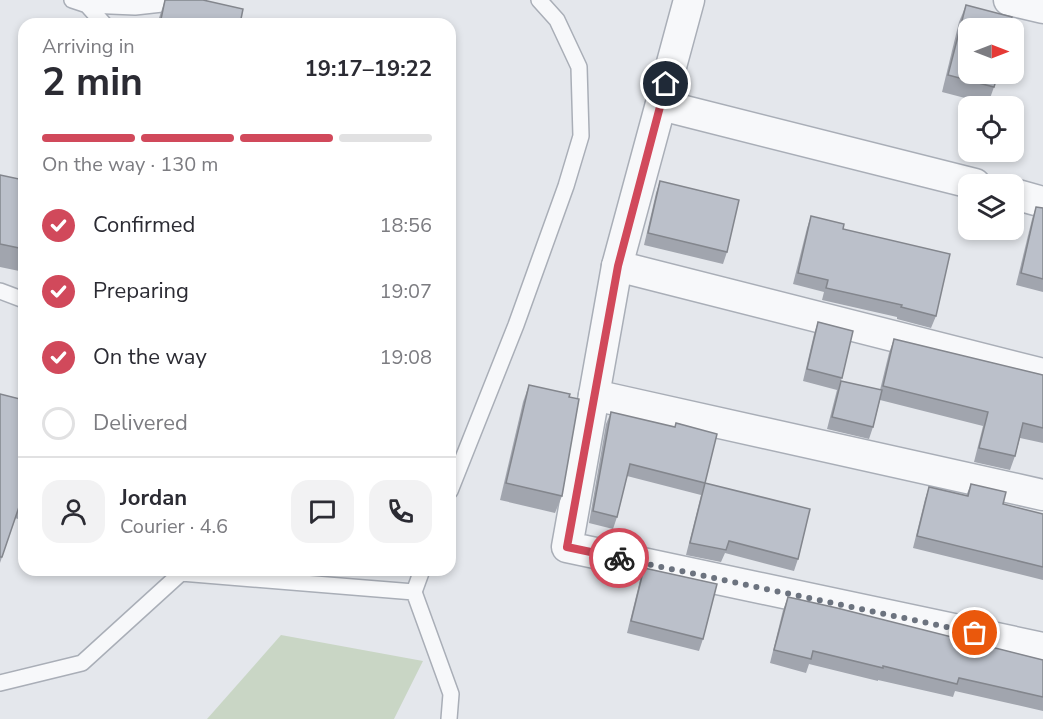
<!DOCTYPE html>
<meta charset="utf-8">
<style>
:root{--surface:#fff;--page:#f2f2f3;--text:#2b2b33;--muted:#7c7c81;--line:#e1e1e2;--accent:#d1495b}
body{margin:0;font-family:"Nunito Sans",sans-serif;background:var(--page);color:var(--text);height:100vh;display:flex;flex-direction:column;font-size:22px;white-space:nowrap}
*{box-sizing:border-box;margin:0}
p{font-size:20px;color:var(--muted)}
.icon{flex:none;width:33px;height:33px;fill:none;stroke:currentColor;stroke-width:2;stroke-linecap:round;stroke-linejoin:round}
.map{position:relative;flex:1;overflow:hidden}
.sheet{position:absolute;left:18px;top:18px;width:438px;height:558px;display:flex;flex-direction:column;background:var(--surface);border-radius:18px;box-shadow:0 3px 9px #0003}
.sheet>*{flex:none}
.needle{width:39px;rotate:90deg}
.controls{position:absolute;left:958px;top:18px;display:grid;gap:12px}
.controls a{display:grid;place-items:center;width:66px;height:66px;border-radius:12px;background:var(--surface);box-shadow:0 3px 9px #0003;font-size:30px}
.pin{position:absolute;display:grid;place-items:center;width:51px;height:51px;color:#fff;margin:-26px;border:3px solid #fff;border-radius:50%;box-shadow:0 2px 6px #0007}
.courier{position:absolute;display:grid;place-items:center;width:60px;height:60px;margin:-30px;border:4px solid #d1495b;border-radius:50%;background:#fff;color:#222;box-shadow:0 2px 8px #0007}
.summary em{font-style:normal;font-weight:700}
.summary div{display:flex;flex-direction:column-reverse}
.summary{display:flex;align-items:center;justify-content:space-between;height:102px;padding:0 24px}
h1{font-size:39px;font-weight:700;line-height:45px}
.bar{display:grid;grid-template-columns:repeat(4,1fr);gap:9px 6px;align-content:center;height:72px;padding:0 24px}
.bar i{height:8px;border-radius:4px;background:var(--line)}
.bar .current{background:var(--accent)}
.bar p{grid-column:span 4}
.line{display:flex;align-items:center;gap:15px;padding:0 24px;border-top:2px solid var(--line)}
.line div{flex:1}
.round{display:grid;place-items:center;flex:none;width:63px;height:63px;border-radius:18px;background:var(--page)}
ol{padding:0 24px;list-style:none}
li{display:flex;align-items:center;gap:18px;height:66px}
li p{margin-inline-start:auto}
li .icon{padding:6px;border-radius:50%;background:var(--accent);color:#fff;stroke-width:4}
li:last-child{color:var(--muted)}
li i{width:33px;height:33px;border:3px solid var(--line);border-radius:50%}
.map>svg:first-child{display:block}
.green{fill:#c9d6c5}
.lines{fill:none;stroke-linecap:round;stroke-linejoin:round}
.lane-casing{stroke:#a9aeb7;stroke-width:18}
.street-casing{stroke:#a9aeb7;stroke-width:33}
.lane{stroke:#f7f8fa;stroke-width:15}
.street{stroke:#f7f8fa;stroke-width:30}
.wall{fill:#a1a5ae}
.building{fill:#bbc0ca;stroke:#83868d;stroke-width:1.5}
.done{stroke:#6c737f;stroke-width:6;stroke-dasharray:0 10.8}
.route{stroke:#d1495b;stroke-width:8}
</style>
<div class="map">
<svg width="1043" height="719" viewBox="0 0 1043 719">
<rect width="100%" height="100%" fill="#e4e7ec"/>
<path class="green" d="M 281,635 L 423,661 L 394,719 L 207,719 Z"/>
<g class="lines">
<g class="lane-casing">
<g id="lane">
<path d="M 72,0 L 87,5 L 104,24"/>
<path d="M 87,5 L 135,7 L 198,0"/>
<path d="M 0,291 L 24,300"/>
<path d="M 450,491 L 516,325 L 566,186 L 581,136 L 579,67 L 557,20 L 539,0"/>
<path d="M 414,592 L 422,570"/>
<path d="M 0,683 L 82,663 L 181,573 L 414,592 L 451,694 L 449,719"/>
</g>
</g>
<g class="street-casing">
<g id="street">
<path d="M 689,0 L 617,266 L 567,547 L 1043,648"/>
<path d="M 1009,0 L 1043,8"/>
<path d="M 661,105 L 975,184"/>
<path d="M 1014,194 L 1043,202"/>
<path d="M 617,266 L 1043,374"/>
<path d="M 594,395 L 1043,495"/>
</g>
</g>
<use href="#lane" class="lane"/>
<use href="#street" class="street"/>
</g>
<g class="wall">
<path d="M 165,0 L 240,24 L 157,24 Z"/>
<path d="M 966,5 L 994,87 L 988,104 L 942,92 L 959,22 Z"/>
<path d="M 0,175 L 24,180 L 24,272 L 0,267 Z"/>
<path d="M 660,181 L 727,252 L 723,264 L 644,245 L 656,193 Z"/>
<path d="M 1036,207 L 1043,208 L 1043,292 L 1016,285 L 1032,219 Z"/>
<path d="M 811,216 L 843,229 L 936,316 L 931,328 L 897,319 L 897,317 L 822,300 L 824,292 L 793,284 L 807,228 Z"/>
<path d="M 818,322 L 853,331 L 841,381 L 880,390 L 889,353 L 894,339 L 1043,375 L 1043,443 L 1020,438 L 1015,456 L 1010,470 L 974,462 L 983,426 L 880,400 L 873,427 L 869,439 L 827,429 L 837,390 L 803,381 L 814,334 Z"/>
<path d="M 529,385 L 562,496 L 555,513 L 500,500 L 523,402 Z"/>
<path d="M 0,394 L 24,400 L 24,521 L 15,518 L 0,563 Z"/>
<path d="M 611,412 L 705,483 L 798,559 L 794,571 L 725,553 L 721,562 L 686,555 L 701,495 L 627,476 L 617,517 L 613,529 L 589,523 L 606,424 Z"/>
<path d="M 971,484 L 1003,504 L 1043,514 L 1043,580 L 913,548 L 925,499 L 929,487 L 966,496 Z"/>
<path d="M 644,568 L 703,639 L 699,651 L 627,633 L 640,580 Z"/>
<path d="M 788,597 L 1043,660 L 1043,711 L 955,691 L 953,697 L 878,680 L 878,681 L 809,664 L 806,673 L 770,663 L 783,610 Z"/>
</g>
<g class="building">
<path d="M 165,0 L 203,0 L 243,9 L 240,24 L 160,24 Z"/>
<path d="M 966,5 L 1012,17 L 1009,28 L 969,28 L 969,74 L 998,74 L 994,87 L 948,75 Z"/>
<path d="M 0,175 L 24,180 L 24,249 L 0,244 Z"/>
<path d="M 660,181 L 739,200 L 727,252 L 648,233 Z"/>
<path d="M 1036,207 L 1043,208 L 1043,279 L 1021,273 Z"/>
<path d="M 811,216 L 844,224 L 843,229 L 950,254 L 936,316 L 901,307 L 902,305 L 826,288 L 828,280 L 798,273 Z"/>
<path d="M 818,322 L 853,331 L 842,378 L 807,369 Z"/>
<path d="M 894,339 L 1043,375 L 1043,428 L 1023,423 L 1015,456 L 979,448 L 988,412 L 883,386 Z"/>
<path d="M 841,381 L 882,390 L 873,427 L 832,417 Z"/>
<path d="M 529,385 L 570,394 L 569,397 L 579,399 L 562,496 L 506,483 Z"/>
<path d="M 0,394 L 24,400 L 24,498 L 22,498 L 2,557 L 0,557 Z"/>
<path d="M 611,412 L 675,427 L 676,423 L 717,434 L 705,483 L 630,464 L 617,517 L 593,511 Z"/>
<path d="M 705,483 L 810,509 L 798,559 L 729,541 L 726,550 L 690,543 Z"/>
<path d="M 971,484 L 1006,492 L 1003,504 L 1043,514 L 1043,567 L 917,536 L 929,487 L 968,496 Z"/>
<path d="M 644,568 L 717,584 L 703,639 L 631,621 Z"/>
<path d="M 788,597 L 837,608 L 1043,660 L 1043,697 L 959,678 L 957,684 L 883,666 L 883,668 L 813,651 L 811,659 L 774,650 Z"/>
</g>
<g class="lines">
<path class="done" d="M 619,558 L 975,633"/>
<path class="route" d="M 619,558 L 567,547 L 618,266 L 666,84"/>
</g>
</svg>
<div class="controls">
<a><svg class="needle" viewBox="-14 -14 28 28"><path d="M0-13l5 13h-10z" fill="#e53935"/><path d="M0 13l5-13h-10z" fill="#7c7c81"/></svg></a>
<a><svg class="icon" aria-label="locate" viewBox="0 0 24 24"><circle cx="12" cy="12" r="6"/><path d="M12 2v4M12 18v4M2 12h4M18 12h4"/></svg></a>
<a><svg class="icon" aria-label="layers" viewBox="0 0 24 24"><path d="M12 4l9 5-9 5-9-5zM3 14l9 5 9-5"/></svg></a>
</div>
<div class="pin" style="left:975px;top:633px;background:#ea580c"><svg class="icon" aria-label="bag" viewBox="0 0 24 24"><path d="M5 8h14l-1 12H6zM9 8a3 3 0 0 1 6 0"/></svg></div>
<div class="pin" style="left:666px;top:84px;background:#1f2937"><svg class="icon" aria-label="home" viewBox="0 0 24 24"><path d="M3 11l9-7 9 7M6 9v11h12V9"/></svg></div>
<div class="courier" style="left:619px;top:558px"><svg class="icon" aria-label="bike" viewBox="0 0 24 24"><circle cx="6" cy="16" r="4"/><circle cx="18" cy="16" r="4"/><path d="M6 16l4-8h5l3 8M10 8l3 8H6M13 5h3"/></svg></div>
<section class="sheet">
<div class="summary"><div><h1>2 min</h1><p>Arriving in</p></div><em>19:17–19:22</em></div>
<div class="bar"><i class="current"></i><i class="current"></i><i class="current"></i><i></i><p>On the way · 130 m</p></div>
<ol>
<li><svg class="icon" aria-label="check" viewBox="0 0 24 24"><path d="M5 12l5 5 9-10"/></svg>Confirmed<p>18:56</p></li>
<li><svg class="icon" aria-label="check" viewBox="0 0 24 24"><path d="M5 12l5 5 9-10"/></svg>Preparing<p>19:07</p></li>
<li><svg class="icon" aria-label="check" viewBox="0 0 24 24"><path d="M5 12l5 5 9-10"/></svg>On the way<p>19:08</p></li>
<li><i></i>Delivered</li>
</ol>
<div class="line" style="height:108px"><a class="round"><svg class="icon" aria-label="person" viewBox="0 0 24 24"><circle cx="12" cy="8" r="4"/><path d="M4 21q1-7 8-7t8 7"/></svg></a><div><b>Jordan</b><p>Courier · 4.6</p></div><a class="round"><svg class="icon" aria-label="chat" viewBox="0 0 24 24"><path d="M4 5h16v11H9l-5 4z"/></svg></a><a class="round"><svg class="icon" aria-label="phone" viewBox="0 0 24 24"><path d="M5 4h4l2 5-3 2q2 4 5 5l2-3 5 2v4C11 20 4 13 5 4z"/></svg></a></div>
</section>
</div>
